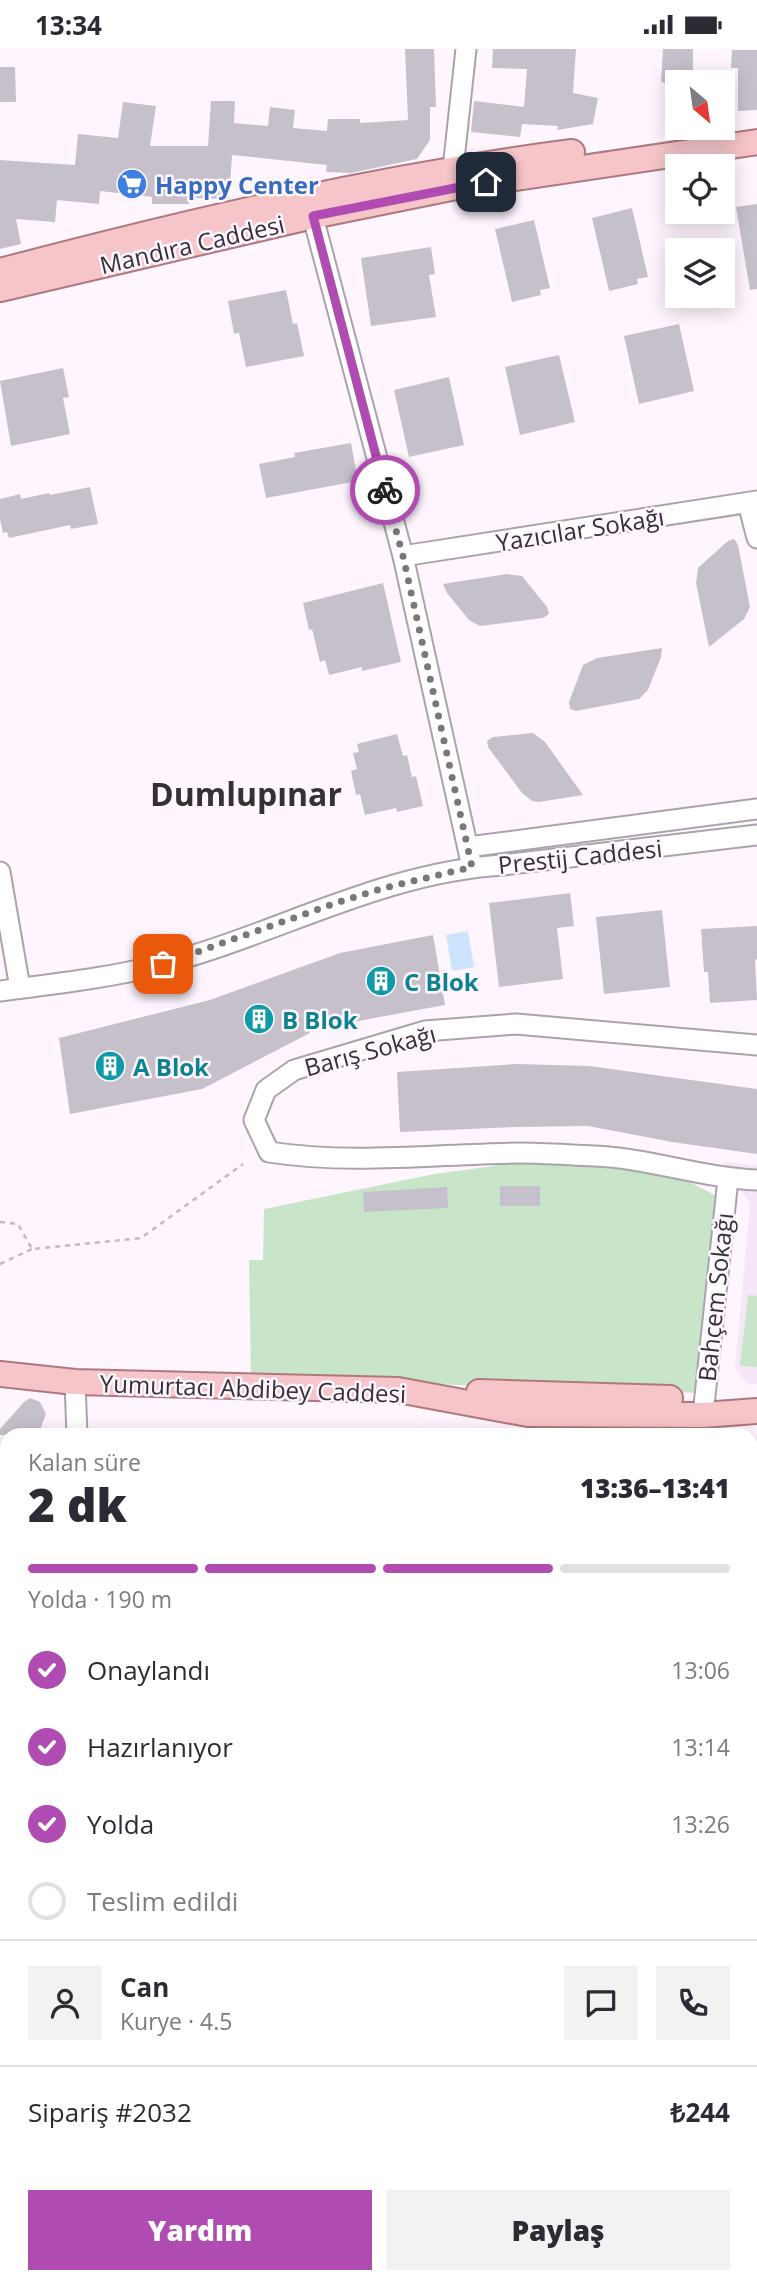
<!DOCTYPE html>
<html lang="tr">
<meta charset="utf-8">
<style>
:root{--surface:#fff;--page:#f2f2f3;--text:#2b2b33;--muted:#7c7c81;--line:#e1e1e2;--accent:#b04cb1}
body{margin:0;font-family:"Open Sans",sans-serif;background:var(--page);color:var(--text);height:100vh;display:flex;flex-direction:column;font-size:26px;white-space:nowrap}
*{box-sizing:border-box;margin:0}
p{font-size:23px;color:var(--muted)}
.icon{flex:none;width:38px;height:38px;fill:none;stroke:currentColor;stroke-width:2;stroke-linecap:round;stroke-linejoin:round}
.map{position:relative;flex:1;overflow:hidden}
.side{position:absolute;left:0px;top:1379px;width:758px;height:856px;display:flex;flex-direction:column;background:var(--surface);border-radius:21px 21px 0 0;box-shadow:0 4px 18px #0003}
.side>*{flex:none}
.needle{width:46px;rotate:151deg}
.fabs{position:absolute;left:665px;top:21px;display:grid;gap:14px}
.fabs a{display:grid;place-items:center;width:70px;height:70px;border-radius:0px;background:var(--surface);box-shadow:0 4px 18px #0003;font-size:35px}
.pin{position:absolute;display:grid;place-items:center;width:60px;height:60px;color:#fff;margin:-30px;border-radius:14px;box-shadow:0 4px 10px #0006}
.courier{position:absolute;display:grid;place-items:center;width:70px;height:70px;margin:-35px;border:5px solid #b04cb1;border-radius:50%;background:#fff;color:#222;box-shadow:0 2px 9px #0007}
.headline em{font-style:normal;font-weight:800}
.headline div{display:flex;flex-direction:column-reverse}
.headline{display:flex;align-items:center;justify-content:space-between;height:119px;padding:0 28px}
h1{font-size:46px;font-weight:800;line-height:52px}
.bar{display:grid;grid-template-columns:repeat(4,1fr);gap:10px 7px;align-content:center;height:84px;padding:0 28px}
.bar i{height:9px;border-radius:5px;background:var(--line)}
.bar .active{background:var(--accent)}
.bar p{grid-column:span 4}
.line{display:flex;align-items:center;gap:18px;padding:0 28px;border-top:2px solid var(--line)}
.line div{flex:1}
.round{display:grid;place-items:center;flex:none;width:74px;height:74px;border-radius:0px;background:var(--page)}
ol{padding:0 28px;list-style:none}
li{display:flex;align-items:center;gap:21px;height:77px}
li p{margin-inline-start:auto}
li .icon{padding:7px;border-radius:50%;background:var(--accent);color:#fff;stroke-width:4}
li:last-child{color:var(--muted)}
li i{width:38px;height:38px;border:4px solid var(--line);border-radius:50%}
.button{display:flex;gap:14px;margin-top:auto;padding:14px 28px}
.button a{flex:1;height:80px;border-radius:0px;background:var(--accent);color:#fff;font-size:28px;font-weight:800;line-height:80px;text-align:center}
.button a+a{background:var(--page);color:var(--text)}
.status{display:flex;justify-content:space-between;align-items:center;height:49px;padding:0 35px;background:var(--surface);direction:ltr}
.status svg{height:19px;fill:currentColor}
.map>svg:first-child{display:block}
.built{fill:#f5e7f7}
.grass{fill:url(#grass-dots)}
.pitch{fill:#c8e5ca}
.water{fill:#cee4fe}
.lines{fill:none;stroke-linecap:round;stroke-linejoin:round}
.stream{stroke:#cee4fe;stroke-width:5}
.building{fill:#c6c0cb}
.minor-casing{stroke:#aba3ac;stroke-width:23}
.major-casing{stroke:#ae787e;stroke-width:28}
.highway-casing{stroke:#ae787e;stroke-width:32}
.path{stroke:#c1bac2;stroke-width:2.5;stroke-dasharray:5 5;stroke-linecap:butt}
.minor{stroke:#fff;stroke-width:19}
.major{stroke:#f5c5c9;stroke-width:24}
.highway{stroke:#ef9fa5;stroke-width:28}
.done{stroke:#7b767c;stroke-width:7;stroke-dasharray:0 12.6}
.route{stroke:#b04cb1;stroke-width:9}
.labels{text-anchor:middle;dominant-baseline:central;stroke-width:5;stroke-linejoin:round;paint-order:stroke}
.shop-label{font-size:24px;font-weight:bold;fill:#366cbe;stroke:#fef5ff;text-anchor:start}
.street-label{font-size:24px;fill:#343135;stroke:#fef5ff}
.culture-label{font-size:24px;font-weight:bold;fill:#0d838f;stroke:#fef5ff;text-anchor:start}
.district-label{font-size:32px;font-weight:bold;fill:#343135;stroke:#fef5ff}
</style>
<div class="status"><b>13:34</b><svg viewBox="0 0 49 12"><path d="M0 12V9h3v3zM5 12V6h3v6zM10 12V3h3v9zM15 12V0h3v12zM26 1h20v11H26zM47 4h2v5h-2z"/></svg></div>
<div class="map">
<svg width="757" height="2234" viewBox="0 0 757 2234">
<defs>
<pattern id="grass-dots" width="8" height="8" patternUnits="userSpaceOnUse" patternTransform="scale(1.75)"><rect width="8" height="8" fill="#c8e5ca"/><path d="M2 2h.1M6 6h.1" fill="none" stroke="#acc5ae" stroke-width="1.8" stroke-linecap="round"/></pattern>
</defs>
<rect width="100%" height="100%" fill="#fef5ff"/>
<g class="built">
<path d="M 723,1113 L 757,1116 L 757,1335 L 749,1336 L 735,1320 L 750,1155 Z"/>
<path d="M 751,1447 L 757,1447 L 757,1698 L 751,1702 Z"/>
<path d="M 7,1535 L 7,1789 L 0,1789 L 0,1536 Z"/>
</g>
<g class="grass">
<rect x="751" y="1447" width="6" height="88"/>
<path d="M 751,1898 L 757,1899 L 757,1930 L 751,1930 Z"/>
<path d="M 0,1921 L 7,1921 L 7,1963 L 0,1962 Z"/>
<path d="M 0,1999 L 7,1999 L 7,2025 L 0,2034 Z"/>
<path d="M 751,2006 L 757,2006 L 757,2234 L 617,2234 L 616,2228 L 751,2228 Z"/>
<path d="M 0,2047 L 7,2053 L 7,2150 L 0,2150 Z"/>
</g>
<g class="pitch">
<path d="M 575,1106 L 669,1122 L 726,1152 L 700,1344 L 251,1329 L 249,1211 L 263,1211 L 264,1160 L 434,1125 Z"/>
<path d="M 748,1246 L 757,1247 L 757,1318 L 740,1317 Z"/>
</g>
<path class="water" d="M 468,882 L 474,918 L 452,922 L 446,886 Z"/>
<g class="lines">
<g class="stream">
<path d="M 751,1421 L 757,1420"/>
<path d="M 0,1513 L 7,1512"/>
</g>
</g>
<g class="building">
<path d="M 405,0 L 434,0 L 436,58 L 430,58 L 430,91 L 417,110 L 351,124 L 326,123 L 327,116 L 232,106 L 229,150 L 189,149 L 189,155 L 152,155 L 152,148 L 100,142 L 99,155 L 57,151 L 55,173 L 16,170 L 21,195 L 0,200 L 0,111 L 75,116 L 78,85 L 118,89 L 123,53 L 156,57 L 150,97 L 208,97 L 211,52 L 235,52 L 234,74 L 268,77 L 270,58 L 295,61 L 293,79 L 327,82 L 328,70 L 360,70 L 360,74 L 408,71 Z"/>
<path d="M 493,0 L 576,0 L 573,44 L 598,49 L 593,75 L 557,81 L 558,77 L 522,75 L 520,88 L 471,83 L 474,52 L 524,58 L 527,20 L 492,19 Z"/>
<path d="M 663,0 L 693,0 L 693,33 L 677,33 L 677,36 L 661,33 Z"/>
<path d="M 732,1 L 757,1 L 757,61 L 738,62 L 738,19 L 731,19 Z"/>
<path d="M 0,18 L 15,18 L 16,53 L 0,53 Z"/>
<path d="M 757,155 L 757,240 L 750,241 L 736,158 Z"/>
<path d="M 632,159 L 648,228 L 637,230 L 638,235 L 609,242 L 592,169 Z"/>
<path d="M 534,171 L 550,239 L 540,241 L 541,246 L 512,253 L 495,180 Z"/>
<path d="M 431,198 L 435,225 L 429,226 L 436,268 L 371,277 L 361,209 Z"/>
<path d="M 286,241 L 293,275 L 297,274 L 304,307 L 246,318 L 239,284 L 234,285 L 228,252 Z"/>
<path d="M 679,275 L 694,342 L 639,355 L 624,287 Z"/>
<path d="M 559,306 L 575,373 L 520,386 L 505,318 Z"/>
<path d="M 63,319 L 69,348 L 63,349 L 70,385 L 11,397 L 0,332 Z"/>
<path d="M 449,328 L 464,396 L 409,408 L 394,341 Z"/>
<path d="M 351,394 L 358,432 L 266,449 L 259,415 L 295,408 L 294,404 Z"/>
<path d="M 90,438 L 98,475 L 71,480 L 70,476 L 9,489 L 7,483 L 3,484 L 0,470 L 0,450 L 20,445 L 21,450 L 49,444 L 50,446 Z"/>
<path d="M 734,490 L 738,496 L 750,558 L 744,570 L 709,598 L 696,534 L 698,519 L 728,492 Z"/>
<path d="M 507,525 L 522,527 L 547,558 L 549,565 L 543,569 L 480,577 L 469,571 L 447,544 L 443,535 Z"/>
<path d="M 383,534 L 401,613 L 362,622 L 362,618 L 329,626 L 325,611 L 320,613 L 312,580 L 309,581 L 303,554 Z"/>
<path d="M 662,599 L 661,608 L 648,641 L 639,650 L 576,662 L 570,660 L 569,653 L 583,616 L 597,609 Z"/>
<path d="M 533,684 L 545,693 L 583,746 L 539,753 L 532,752 L 522,744 L 488,698 L 487,692 L 493,688 Z"/>
<path d="M 397,685 L 403,707 L 407,706 L 412,728 L 416,727 L 423,757 L 397,763 L 396,759 L 365,766 L 360,745 L 356,746 L 351,722 L 357,720 L 353,704 L 359,703 L 357,695 Z"/>
<path d="M 570,844 L 574,877 L 557,879 L 563,930 L 499,938 L 489,854 Z"/>
<path d="M 662,861 L 670,938 L 604,945 L 596,868 Z"/>
<path d="M 757,877 L 757,910 L 755,911 L 757,951 L 710,954 L 708,923 L 704,923 L 701,880 Z"/>
<path d="M 433,886 L 445,956 L 309,981 L 310,984 L 202,1040 L 70,1065 L 59,989 L 210,951 L 340,904 Z"/>
<path d="M 517,1015 L 589,1017 L 757,1040 L 757,1105 L 672,1093 L 588,1077 L 516,1078 L 400,1083 L 397,1023 Z"/>
<rect x="500" y="1137" width="40" height="20"/>
<path d="M 447,1138 L 448,1159 L 364,1163 L 363,1143 Z"/>
<path d="M 30,1349 L 40,1353 L 46,1365 L 38,1386 L 0,1386 L 0,1380 L 24,1353 Z"/>
</g>
<g class="lines">
<g class="minor-casing">
<g id="minor">
<path d="M 453,120 L 466,0"/>
<path d="M 309,153 L 403,507 L 472,818"/>
<path d="M 748,454 L 757,489"/>
<path d="M 403,507 L 757,452"/>
<path d="M 468,798 L 757,760"/>
<path d="M 0,823 L 20,939"/>
<path d="M 0,942 C 54,935 110,929 163,915 C 277,885 383,823 503,816 L 757,786"/>
<path d="M 757,996 L 516,975 L 425,982 L 294,1021 L 266,1041 L 254,1071 L 269,1103 C 352,1116 436,1105 519,1104 C 544,1104 569,1106 594,1107 C 649,1109 702,1129 757,1131"/>
<path d="M 75,1333 L 77,1386"/>
<path d="M 703,1366 L 728,1130"/>
<path d="M 751,1455 L 757,1455"/>
<path d="M 0,1550 L 7,1549"/>
<path d="M 0,1731 L 7,1731"/>
<path d="M 0,1969 L 7,1969"/>
<path d="M 751,1985 L 757,1985"/>
<path d="M 340,2228 L 345,2234"/>
<path d="M 467,2228 L 469,2234"/>
<path d="M 527,2228 L 528,2234"/>
<path d="M 592,2228 L 592,2234"/>
<path d="M 197,2230 L 206,2234"/>
</g>
</g>
<g class="major-casing">
<g id="major">
<path d="M 0,222 C 190,172 377,128 572,103"/>
<path d="M 0,240 L 313,167 L 461,137 L 757,93"/>
<path d="M 0,1325 L 75,1333 L 398,1341 L 528,1365 L 703,1366 L 757,1362"/>
<path d="M 479,1343 L 670,1349"/>
</g>
</g>
<g class="highway-casing">
<g id="highway">
<path d="M 751,1748 L 757,1745"/>
<path d="M 751,1790 L 757,1789"/>
<path d="M 0,1809 L 7,1809"/>
<path d="M 751,1813 L 757,1813"/>
<path d="M 0,1851 L 7,1850"/>
<path d="M 751,1856 L 757,1856"/>
<path d="M 751,1877 L 757,1878"/>
<path d="M 0,1894 L 7,1894"/>
</g>
</g>
<g class="path">
<path d="M 0,1173 L 18,1175 L 32,1200 L 141,1189 L 243,1115"/>
<path d="M 0,1215 L 32,1200"/>
<path d="M 0,2137 L 7,2136"/>
</g>
<use href="#minor" class="minor"/>
<use href="#major" class="major"/>
<use href="#highway" class="highway"/>
</g>
<g class="lines">
<path class="done" d="M 163,915 L 336,854 L 384,839 L 472,818 L 403,507 L 385,441"/>
<path class="route" d="M 385,441 L 313,167 L 486,133"/>
</g>
<defs>
<g id="supermarket-disc" transform="scale(1.575)"><circle r="9.5" fill="#3f7fe0" stroke="#fef5ff"/><path d="M-6-5.5h2.5l.6 2H6L4.5 2H-2.5L-4.4-4H-6ZM-1.5 3.2a1.3 1.3 0 1 0 .1 0ZM3 3.2a1.3 1.3 0 1 0 .1 0Z" fill="#fff"/></g>
<g id="building-disc" transform="scale(1.575)"><circle r="9.5" fill="#0f9aa8" stroke="#fef5ff"/><path d="M-4-6H4V6H1V3H-1V6H-4ZM-2.5-4.3h1.7v1.8h-1.7ZM.8-4.3h1.7v1.8H.8ZM-2.5-1h1.7V.8h-1.7ZM.8-1h1.7V.8H.8Z" fill="#fff"/></g>
</defs>
<g fill-rule="evenodd">
<use href="#supermarket-disc" x="132" y="135"/>
<use href="#building-disc" x="381" y="932"/>
<use href="#building-disc" x="259" y="970"/>
<use href="#building-disc" x="110" y="1017"/>
</g>
<g class="labels">
<g class="shop-label">
<text x="155" y="135">Happy Center</text>
</g>
<g class="street-label">
<text transform="translate(192 195) rotate(-13)">Mandıra Caddesi</text>
<text transform="translate(580 480) rotate(-9)">Yazıcılar Sokağı</text>
<text transform="translate(580 807) rotate(-6)">Prestij Caddesi</text>
<text transform="translate(370 1001) rotate(-15)">Barış Sokağı</text>
<text transform="translate(715 1248) rotate(-84)">Bahçem Sokağı</text>
<text transform="translate(253 1339) rotate(2)">Yumurtacı Abdibey Caddesi</text>
</g>
<g class="culture-label">
<text x="404" y="932">C Blok</text>
<text x="282" y="970">B Blok</text>
<text x="133" y="1017">A Blok</text>
</g>
<g class="district-label">
<text x="246" y="744">Dumlupınar</text>
</g>
</g>
</svg>
<div class="fabs">
<a><svg class="needle" viewBox="-14 -14 28 28"><path d="M0-13l5 13h-10z" fill="#e53935"/><path d="M0 13l5-13h-10z" fill="#7c7c81"/></svg></a>
<a><svg class="icon" aria-label="locate" viewBox="0 0 24 24"><circle cx="12" cy="12" r="6"/><path d="M12 2v4M12 18v4M2 12h4M18 12h4"/></svg></a>
<a><svg class="icon" aria-label="layers" viewBox="0 0 24 24"><path d="M12 4l9 5-9 5-9-5zM3 14l9 5 9-5"/></svg></a>
</div>
<div class="pin" style="left:163px;top:915px;background:#ea580c"><svg class="icon" aria-label="bag" viewBox="0 0 24 24"><path d="M5 8h14l-1 12H6zM9 8a3 3 0 0 1 6 0"/></svg></div>
<div class="pin" style="left:486px;top:133px;background:#1f2937"><svg class="icon" aria-label="home" viewBox="0 0 24 24"><path d="M3 11l9-7 9 7M6 9v11h12V9"/></svg></div>
<div class="courier" style="left:385px;top:441px"><svg class="icon" aria-label="bike" viewBox="0 0 24 24"><circle cx="6" cy="16" r="4"/><circle cx="18" cy="16" r="4"/><path d="M6 16l4-8h5l3 8M10 8l3 8H6M13 5h3"/></svg></div>
<section class="side">
<div class="headline"><div><h1>2 dk</h1><p>Kalan süre</p></div><em>13:36–13:41</em></div>
<div class="bar"><i class="active"></i><i class="active"></i><i class="active"></i><i></i><p>Yolda · 190 m</p></div>
<ol>
<li><svg class="icon" aria-label="check" viewBox="0 0 24 24"><path d="M5 12l5 5 9-10"/></svg>Onaylandı<p>13:06</p></li>
<li><svg class="icon" aria-label="check" viewBox="0 0 24 24"><path d="M5 12l5 5 9-10"/></svg>Hazırlanıyor<p>13:14</p></li>
<li><svg class="icon" aria-label="check" viewBox="0 0 24 24"><path d="M5 12l5 5 9-10"/></svg>Yolda<p>13:26</p></li>
<li><i></i>Teslim edildi</li>
</ol>
<div class="line" style="height:126px"><a class="round"><svg class="icon" aria-label="person" viewBox="0 0 24 24"><circle cx="12" cy="8" r="4"/><path d="M4 21q1-7 8-7t8 7"/></svg></a><div><b>Can</b><p>Kurye · 4.5</p></div><a class="round"><svg class="icon" aria-label="chat" viewBox="0 0 24 24"><path d="M4 5h16v11H9l-5 4z"/></svg></a><a class="round"><svg class="icon" aria-label="phone" viewBox="0 0 24 24"><path d="M5 4h4l2 5-3 2q2 4 5 5l2-3 5 2v4C11 20 4 13 5 4z"/></svg></a></div>
<div class="line" style="height:91px"><div>Sipariş #2032</div><b>₺244</b></div>
<div class="button"><a>Yardım</a><a>Paylaş</a></div>
</section>
</div>
